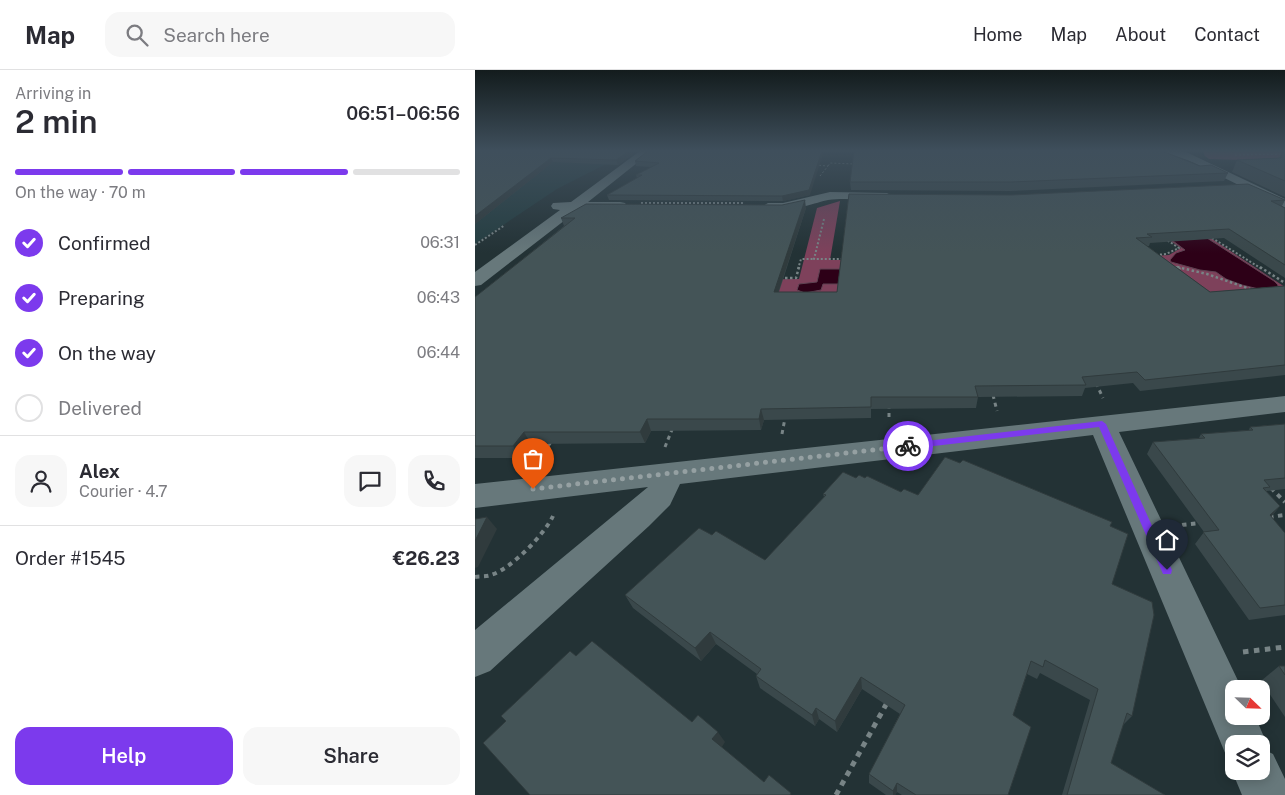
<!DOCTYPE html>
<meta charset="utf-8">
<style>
:root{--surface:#fff;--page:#f7f7f7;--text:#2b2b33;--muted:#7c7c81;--line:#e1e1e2;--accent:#7c3aed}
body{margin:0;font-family:"Public Sans",sans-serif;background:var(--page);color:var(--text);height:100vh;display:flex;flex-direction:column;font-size:19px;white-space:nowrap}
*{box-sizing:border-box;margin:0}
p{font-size:16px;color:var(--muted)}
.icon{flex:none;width:28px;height:28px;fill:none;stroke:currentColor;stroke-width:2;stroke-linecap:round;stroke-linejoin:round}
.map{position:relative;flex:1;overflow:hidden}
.details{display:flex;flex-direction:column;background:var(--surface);width:475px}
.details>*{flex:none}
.needle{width:32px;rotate:113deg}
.buttons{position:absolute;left:750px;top:610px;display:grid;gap:10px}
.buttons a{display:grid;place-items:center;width:45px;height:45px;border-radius:10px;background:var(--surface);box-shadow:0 2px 12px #0003;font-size:25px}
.pin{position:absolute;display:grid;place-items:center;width:42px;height:42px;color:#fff;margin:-51px -21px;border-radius:50% 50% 50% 0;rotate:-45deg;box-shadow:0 0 5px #0007}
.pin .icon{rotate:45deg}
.courier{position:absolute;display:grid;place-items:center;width:50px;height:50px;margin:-25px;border:4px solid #7c3aed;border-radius:50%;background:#fff;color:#222;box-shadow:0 1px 6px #0007}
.head em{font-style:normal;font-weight:600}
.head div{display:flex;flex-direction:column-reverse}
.head{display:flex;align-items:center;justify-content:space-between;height:85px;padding:0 15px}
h1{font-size:32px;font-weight:600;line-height:38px}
.bar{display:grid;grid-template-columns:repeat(4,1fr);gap:8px 5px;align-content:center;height:60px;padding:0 15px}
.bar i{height:6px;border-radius:4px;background:var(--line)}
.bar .on{background:var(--accent)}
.bar p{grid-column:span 4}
.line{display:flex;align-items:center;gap:12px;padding:0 15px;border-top:1px solid var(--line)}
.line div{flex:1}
.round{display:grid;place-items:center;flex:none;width:52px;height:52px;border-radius:15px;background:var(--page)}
ol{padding:0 15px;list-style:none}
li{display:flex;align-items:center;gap:15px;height:55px}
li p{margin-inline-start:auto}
li .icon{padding:5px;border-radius:50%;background:var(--accent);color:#fff;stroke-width:4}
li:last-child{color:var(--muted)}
li i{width:28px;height:28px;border:2px solid var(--line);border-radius:50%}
.action{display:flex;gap:10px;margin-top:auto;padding:10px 15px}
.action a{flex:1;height:58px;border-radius:15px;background:var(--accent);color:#fff;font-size:20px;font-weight:600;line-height:58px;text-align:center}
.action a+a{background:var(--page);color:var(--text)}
header{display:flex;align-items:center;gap:30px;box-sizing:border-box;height:70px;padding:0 25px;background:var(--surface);border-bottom:1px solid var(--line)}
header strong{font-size:24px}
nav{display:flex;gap:28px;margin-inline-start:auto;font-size:18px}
.search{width:350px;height:45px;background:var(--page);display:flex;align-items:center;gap:12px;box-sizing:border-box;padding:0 18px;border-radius:15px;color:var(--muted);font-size:19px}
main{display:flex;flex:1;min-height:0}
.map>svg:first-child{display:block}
.built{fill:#243d40}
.green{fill:#7e415b}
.water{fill:#2d0017;stroke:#5e4252}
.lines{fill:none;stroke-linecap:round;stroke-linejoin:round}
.path-far5{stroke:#788486;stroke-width:1;stroke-dasharray:2 2;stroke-linecap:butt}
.path-far4{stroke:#788486;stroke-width:2;stroke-dasharray:2 2;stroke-linecap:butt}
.path-far3{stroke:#788486;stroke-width:2.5;stroke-dasharray:2.5 2.5;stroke-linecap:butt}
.path-far2{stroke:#788486;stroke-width:3;stroke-dasharray:4 4;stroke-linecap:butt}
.path-far1{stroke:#788486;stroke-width:4;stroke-dasharray:4.5 4.5;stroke-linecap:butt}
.path{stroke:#788486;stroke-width:5;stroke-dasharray:5.5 5.5;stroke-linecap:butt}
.lane{fill:#67787b;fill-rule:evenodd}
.street{fill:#67787b;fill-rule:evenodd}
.wall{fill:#3a484b}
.shaded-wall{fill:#303b3d}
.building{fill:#445457;stroke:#303b3d}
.route{fill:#7c3aed}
.done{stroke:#95a0a2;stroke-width:5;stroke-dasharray:0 9}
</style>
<header>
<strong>Map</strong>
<div class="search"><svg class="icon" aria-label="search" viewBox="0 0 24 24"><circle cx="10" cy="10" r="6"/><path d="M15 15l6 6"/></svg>Search here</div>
<nav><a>Home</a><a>Map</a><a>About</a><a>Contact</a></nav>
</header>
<main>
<section class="details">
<div class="head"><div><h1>2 min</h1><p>Arriving in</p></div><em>06:51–06:56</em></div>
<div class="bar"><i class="on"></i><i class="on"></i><i class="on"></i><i></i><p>On the way · 70 m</p></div>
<ol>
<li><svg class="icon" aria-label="check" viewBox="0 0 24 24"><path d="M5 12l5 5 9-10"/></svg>Confirmed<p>06:31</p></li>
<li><svg class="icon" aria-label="check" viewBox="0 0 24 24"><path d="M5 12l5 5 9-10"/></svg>Preparing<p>06:43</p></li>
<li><svg class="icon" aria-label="check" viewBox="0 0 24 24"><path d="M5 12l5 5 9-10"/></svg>On the way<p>06:44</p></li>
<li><i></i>Delivered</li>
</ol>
<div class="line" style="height:90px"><a class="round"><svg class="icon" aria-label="person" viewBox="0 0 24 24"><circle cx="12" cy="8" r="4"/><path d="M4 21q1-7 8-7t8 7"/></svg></a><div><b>Alex</b><p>Courier · 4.7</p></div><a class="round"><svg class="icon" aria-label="chat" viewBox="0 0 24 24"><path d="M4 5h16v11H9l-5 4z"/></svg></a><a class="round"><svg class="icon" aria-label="phone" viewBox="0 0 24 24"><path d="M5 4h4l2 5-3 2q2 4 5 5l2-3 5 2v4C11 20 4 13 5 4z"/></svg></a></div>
<div class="line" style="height:65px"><div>Order #1545</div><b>€26.23</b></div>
<div class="action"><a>Help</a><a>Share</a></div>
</section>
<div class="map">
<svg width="810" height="725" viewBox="0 0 810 725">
<rect width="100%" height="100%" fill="#233235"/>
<path class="built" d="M 0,81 L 131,94 L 82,119 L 0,174 Z"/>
<g class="green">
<path d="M 728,81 L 810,81 L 810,91 L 734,89 L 730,86 Z"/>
<path d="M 365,131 L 355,190 L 423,190 L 425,217 L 329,230 L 264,210 L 324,209 L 342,138 Z"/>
<path d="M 665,150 L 731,165 L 810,217 L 730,223 L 678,186 L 694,185 L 706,178 Z"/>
</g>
<g class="water">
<path d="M 690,165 L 732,168 L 799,211 L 803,215 L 802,220 L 788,220 L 767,215 L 751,209 L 741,202 L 725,200 L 696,192 L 695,190 L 701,183 L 710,180 Z"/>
<path d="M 345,199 L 405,199 L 405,214 L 348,214 L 346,220 L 330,223 L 322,220 L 324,214 L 342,212 Z"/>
</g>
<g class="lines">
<g class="path-far5">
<path d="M 760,85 L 810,84"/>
<path d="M 340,95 L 353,96 L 345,106"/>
<path d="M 353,96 L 355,93 L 380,94"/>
</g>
<g class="path-far4">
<path d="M 166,133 L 270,133"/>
<path d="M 349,149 L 339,189 L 370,189"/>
<path d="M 737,168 L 787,199"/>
<path d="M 0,175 L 30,155"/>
<path d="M 681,185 L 691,184 L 704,178 L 692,170"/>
<path d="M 700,197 L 707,199"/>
<path d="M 323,199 L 326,189 L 339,189"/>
</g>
<g class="path-far3">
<path d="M 702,197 L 732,204 L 775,219"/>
<path d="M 785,197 L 810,213"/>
<path d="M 305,208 L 321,208 L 324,197"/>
</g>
<g class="path-far2">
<path d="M 621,313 L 628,328"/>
<path d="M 518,325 L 522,341"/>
<path d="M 414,335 L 414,351"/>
<path d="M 307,364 L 310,348"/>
<path d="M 190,377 L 198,357"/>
<path d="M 64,389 L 76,372"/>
</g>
<g class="path-far1">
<path d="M 796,418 L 810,432"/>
<path d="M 794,447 L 810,445"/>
<path d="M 707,455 L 726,453"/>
<path d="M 0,507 C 5,506 11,507 16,505 C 36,499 69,465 78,446"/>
</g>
<g class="path">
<path d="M 768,582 L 810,577"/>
<path d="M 361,725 L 413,631"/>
</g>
<path class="lane" d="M 686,81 L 697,81 L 722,90 L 718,92 Z"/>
<g class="street">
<path d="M 165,81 L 177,81 L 113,132 L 145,132 L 150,133 L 152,136 L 150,139 L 103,140 L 6,215 L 0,216 L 0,202 L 85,140 L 78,139 L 76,136 L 78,133 L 96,132 Z"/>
<path d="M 695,81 L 709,81 L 810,129 L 810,138 Z"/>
<path d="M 355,122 L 412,123 L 419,127 L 412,131 C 393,131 372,127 353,130 C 339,133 296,149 286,137 L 293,133 L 308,133 Z"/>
<path d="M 810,326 L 810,342 L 644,362 L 767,619 L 759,619 L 759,646 L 780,646 L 792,674 L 790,680 L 798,684 L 810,709 L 810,725 L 767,725 L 757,701 L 759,697 L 759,701 L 786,701 L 786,674 L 759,674 L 759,693 L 753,690 L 618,365 L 205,414 L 195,435 L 174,456 L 15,601 L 0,607 L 0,560 L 173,417 L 0,438 L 0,414 Z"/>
</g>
</g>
<g class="wall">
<path d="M 0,81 L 162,81 L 143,95 L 78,92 L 0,154 Z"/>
<path d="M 173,81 L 335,125 L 308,131 L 134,130 L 132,125 L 162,108 L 161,105 L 177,97 L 161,96 L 160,91 Z"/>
<path d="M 807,81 L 810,81 L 810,127 L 757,102 L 762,90 L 804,88 Z"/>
<path d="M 725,96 L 753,103 L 749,111 L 535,121 L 376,120 L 375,112 Z"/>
<path d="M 374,124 L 810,130 L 807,136 L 810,138 L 810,208 L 749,168 L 675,173 L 674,176 L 672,176 L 735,222 L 810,216 L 810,305 L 665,321 L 658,313 L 610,318 L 607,326 L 503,327 L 501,338 L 396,339 L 396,348 L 289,350 L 286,360 L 176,361 L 170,373 L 56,374 L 46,388 L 0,388 L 0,227 L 89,156 L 86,148 L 331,138 L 304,222 L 362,222 Z"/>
<path d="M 810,354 L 810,419 L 792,421 L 792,422 L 805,436 L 796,447 L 810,463 L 810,545 L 774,550 L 720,474 L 729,462 L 672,384 L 678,372 L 724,368 L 726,364 L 774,360 L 775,357 Z"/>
<path d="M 381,408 L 426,422 L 635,456 L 637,514 L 657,646 L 648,655 L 636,693 L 690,725 L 587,725 L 615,630 L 565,603 L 562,609 L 552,604 L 538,645 L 533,725 L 427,725 L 422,722 L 420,725 L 411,725 L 394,713 L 394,704 L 425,644 L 387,619 L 362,662 L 344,649 L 340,656 L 285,618 L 281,606 L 282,604 L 241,574 L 226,591 L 158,538 L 150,525 L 237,465 L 290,490 L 349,427 L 348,424 Z"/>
<path d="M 804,596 L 810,596 L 810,647 L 786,611 Z"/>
</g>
<g class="shaded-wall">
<path d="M 154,81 L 162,81 L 143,95 L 141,90 Z"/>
<path d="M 347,81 L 349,81 L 335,125 L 308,131 L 307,126 Z"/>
<path d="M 76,88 L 78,92 L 0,154 L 0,146 Z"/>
<path d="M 330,130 L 331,138 L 300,232 L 299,222 Z"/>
<path d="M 286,339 L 289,350 L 286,360 L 284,349 Z"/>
<path d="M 172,349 L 176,361 L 170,373 L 165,362 Z"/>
<path d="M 49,362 L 56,374 L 46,388 L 38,376 Z"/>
<path d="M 805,436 L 795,448 L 795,445 Z"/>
<path d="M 12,447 L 22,459 L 3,497 L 0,498 L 0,471 Z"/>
<path d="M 235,562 L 241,574 L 226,591 L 220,578 Z"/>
<path d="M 386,607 L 387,619 L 362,662 L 360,651 Z"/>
<path d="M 341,638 L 344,649 L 340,656 L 337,645 Z"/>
<path d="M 243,662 L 250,672 L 245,680 L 237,669 Z"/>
<path d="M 422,713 L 422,722 L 420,725 L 418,725 L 418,721 Z"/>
</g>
<g class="building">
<path d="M 0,81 L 154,81 L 141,90 L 76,88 L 0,146 Z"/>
<path d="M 173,81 L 347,81 L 334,120 L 307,126 L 132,125 L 167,105 L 161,105 L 184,93 L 160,91 Z"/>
<path d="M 379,81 L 687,81 L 725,96 L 736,95 L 753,103 L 536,112 L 375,112 Z"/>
<path d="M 807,81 L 810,81 L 810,111 L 762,90 L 806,88 Z"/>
<path d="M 773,114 L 810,130 L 796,131 L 810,138 L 810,195 L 754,159 L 672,164 L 677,167 L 661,168 L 735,222 L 810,216 L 810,295 L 670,310 L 662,302 L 607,307 L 611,315 L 500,316 L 503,327 L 396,327 L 396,337 L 286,339 L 284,349 L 172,349 L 165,362 L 49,362 L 38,376 L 0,376 L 0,227 L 100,148 L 86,148 L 111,134 L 307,135 L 330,130 L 299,222 L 362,222 L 374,124 L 536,125 Z"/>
<path d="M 810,354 L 810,408 L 789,410 L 795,417 L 788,418 L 805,436 L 795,445 L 810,463 L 810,535 L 785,538 L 728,462 L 744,460 L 678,372 L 730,368 L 726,364 L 778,360 L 775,357 Z"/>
<path d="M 470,387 L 485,393 L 488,390 L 637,452 L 635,456 L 653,464 L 637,514 L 677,532 L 679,545 L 657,646 L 652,643 L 636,693 L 690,725 L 592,725 L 623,619 L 570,590 L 568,597 L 556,591 L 538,645 L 556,657 L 533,725 L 441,725 L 422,713 L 418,721 L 394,704 L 430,635 L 386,607 L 360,651 L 341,638 L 337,645 L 281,606 L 286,599 L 235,562 L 220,578 L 150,525 L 224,458 L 237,465 L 241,461 L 290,490 L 351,425 L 348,424 L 368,402 L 381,408 L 384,405 L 390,408 L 392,406 L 426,422 L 429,419 L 443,425 Z"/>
<path d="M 12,447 L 0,471 L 0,449 Z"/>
<path d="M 117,571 L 217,652 L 223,645 L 243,662 L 237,669 L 289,712 L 294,705 L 316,723 L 315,725 L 55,725 L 8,673 L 31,651 L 26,646 L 95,581 L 101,586 Z"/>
<path d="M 804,596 L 810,596 L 810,605 Z"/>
</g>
<linearGradient id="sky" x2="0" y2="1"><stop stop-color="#131c1d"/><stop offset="0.44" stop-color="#3f4f5c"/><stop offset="1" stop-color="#3f4f5c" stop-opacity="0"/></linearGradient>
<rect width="810" height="183" fill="url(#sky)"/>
<path class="route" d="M 627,351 L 631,354 L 697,500 L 696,504 L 688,504 L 624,357 L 433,379 L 429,376 L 433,373 Z"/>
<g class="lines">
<path class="done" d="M 58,419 L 433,376"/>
</g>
</svg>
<div class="buttons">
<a><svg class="needle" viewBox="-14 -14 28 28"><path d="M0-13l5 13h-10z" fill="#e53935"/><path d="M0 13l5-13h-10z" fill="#7c7c81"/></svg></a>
<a><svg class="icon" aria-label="layers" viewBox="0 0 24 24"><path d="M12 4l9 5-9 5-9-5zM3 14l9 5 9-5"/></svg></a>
</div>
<div class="pin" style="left:58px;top:419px;background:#ea580c"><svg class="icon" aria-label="bag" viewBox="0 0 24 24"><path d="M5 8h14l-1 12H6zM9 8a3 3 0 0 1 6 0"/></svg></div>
<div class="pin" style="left:692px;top:500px;background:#1f2937"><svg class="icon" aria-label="home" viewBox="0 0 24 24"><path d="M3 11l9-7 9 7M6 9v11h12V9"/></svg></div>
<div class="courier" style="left:433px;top:376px"><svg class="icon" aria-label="bike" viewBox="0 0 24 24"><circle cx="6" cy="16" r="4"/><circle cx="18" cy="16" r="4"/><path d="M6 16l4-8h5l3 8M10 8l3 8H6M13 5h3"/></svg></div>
</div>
</main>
